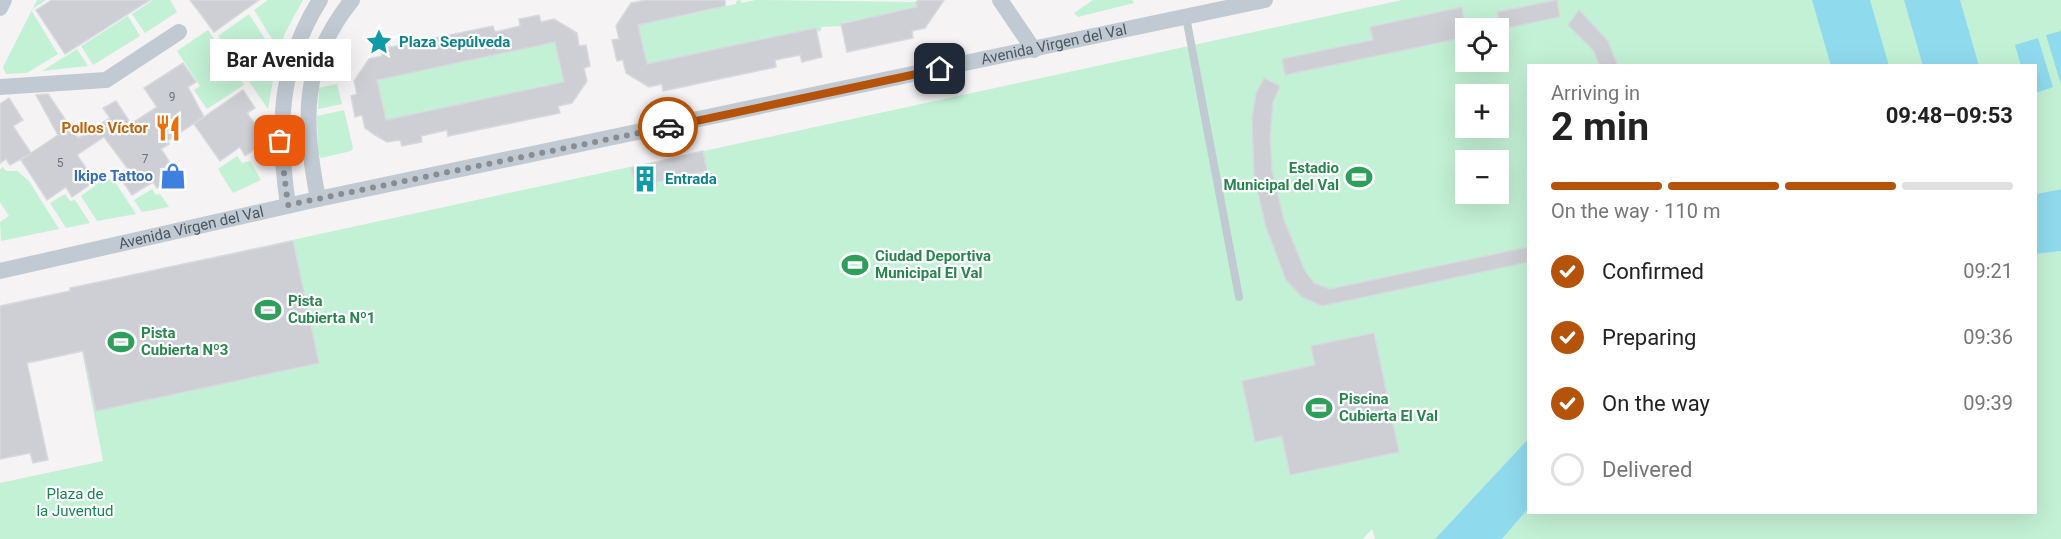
<!DOCTYPE html>
<meta charset="utf-8">
<style>
:root{--surface:#fff;--page:#f2f2f2;--text:#222;--muted:#767676;--line:#e0e0e0;--accent:#b45309}
body{margin:0;font-family:Roboto,sans-serif;background:var(--page);color:var(--text);height:100vh;display:flex;flex-direction:column;font-size:22px;white-space:nowrap}
*{box-sizing:border-box;margin:0}
p{font-size:20px;color:var(--muted)}
.icon{flex:none;width:33px;height:33px;fill:none;stroke:currentColor;stroke-width:2;stroke-linecap:round;stroke-linejoin:round}
.map{position:relative;flex:1;overflow:hidden}
.side{position:absolute;left:1527px;top:64px;width:510px;height:450px;display:flex;flex-direction:column;background:var(--surface);border-radius:0px;box-shadow:0 6px 24px #0002}
.side>*{flex:none}
.controls{position:absolute;left:1455px;top:18px;display:grid;gap:12px}
.controls a{display:grid;place-items:center;width:54px;height:54px;border-radius:0px;background:var(--surface);box-shadow:0 6px 24px #0002;font-size:30px}
.pin{position:absolute;display:grid;place-items:center;width:51px;height:51px;color:#fff;margin:-26px;border-radius:12px;box-shadow:0 3px 9px #0006}
.courier{position:absolute;display:grid;place-items:center;width:60px;height:60px;margin:-30px;border:4px solid #b45309;border-radius:50%;background:#fff;color:#222;box-shadow:0 2px 8px #0007}
.bubble{position:absolute;height:42px;border-radius:0px;background:var(--surface);box-shadow:0 6px 24px #0002;font-size:20px;font-weight:700;line-height:42px;text-align:center}
.headline em{font-style:normal;font-weight:700}
.headline div{display:flex;flex-direction:column-reverse}
.headline{display:flex;align-items:center;justify-content:space-between;height:102px;padding:0 24px}
h1{font-size:39px;font-weight:700;line-height:45px}
.bar{display:grid;grid-template-columns:repeat(4,1fr);gap:9px 6px;align-content:center;height:72px;padding:0 24px}
.bar i{height:8px;border-radius:4px;background:var(--line)}
.bar .selected{background:var(--accent)}
.bar p{grid-column:span 4}
ol{padding:0 24px;list-style:none}
li{display:flex;align-items:center;gap:18px;height:66px}
li p{margin-inline-start:auto}
li .icon{padding:6px;border-radius:50%;background:var(--accent);color:#fff;stroke-width:4}
li:last-child{color:var(--muted)}
li i{width:33px;height:33px;border:3px solid var(--line);border-radius:50%}
.map>svg:first-child{display:block}
.green{fill:#c3f1d5;fill-rule:evenodd}
.water{fill:#90daee}
.building{fill:#cdcfd5;stroke:#d7d9de;stroke-width:1.5;fill-rule:evenodd}
.lines{fill:none;stroke-linecap:round;stroke-linejoin:round}
.service{stroke:#c1cad2;stroke-width:8}
.minor{stroke:#c1cad2;stroke-width:16}
.done{stroke:#868d94;stroke-width:6;stroke-dasharray:0 10.8}
.route{stroke:#b45309;stroke-width:8}
.labels{text-anchor:middle;dominant-baseline:central;stroke-width:4.5;stroke-linejoin:round;paint-order:stroke}
.number-label{font-size:12px;fill:#6b747e}
.culture-label{font-size:15px;font-weight:bold;fill:#0d838f;stroke:#fff;text-anchor:start}
.street-label{font-size:15px;fill:#4a5661;stroke:#fff}
.food-label{font-size:15px;font-weight:bold;fill:#c56008;stroke:#fff;text-anchor:end}
.leisure-label{font-size:15px;font-weight:bold;fill:#27864d;stroke:#fff;text-anchor:start}
.shop-label{font-size:15px;font-weight:bold;fill:#366cbe;stroke:#fff;text-anchor:end}
.park-label{font-size:15px;fill:#17864f;stroke:#fff}
</style>
<div class="map">
<svg width="2061" height="539" viewBox="0 0 2061 539">
<rect width="100%" height="100%" fill="#f5f3f3"/>
<g class="green">
<path d="M 37,0 L 46,0 L 31,10 L 58,54 L 27,73 L 6,74 L 3,67 Z"/>
<path d="M 153,0 L 170,0 L 177,12 L 145,33 L 132,14 Z"/>
<path d="M 268,0 L 303,0 L 285,33 L 279,50 L 254,10 Z"/>
<path d="M 740,0 L 742,3 L 755,0 L 919,2 L 917,7 L 888,13 L 882,18 L 881,15 L 867,18 L 861,22 L 860,19 L 841,23 L 842,26 L 821,27 L 821,31 L 647,64 L 646,60 L 643,61 L 645,54 L 641,35 L 638,35 L 637,30 L 639,29 L 639,25 L 715,9 L 720,4 L 721,7 L 736,4 L 736,1 Z"/>
<path d="M 1093,0 L 1132,0 L 1134,3 L 1078,17 L 1074,13 Z"/>
<path d="M 1402,0 L 2061,0 L 2061,189 L 2036,194 L 2036,66 L 1528,66 L 1528,439 L 1435,539 L 1375,539 L 1372,529 L 1363,539 L 0,539 L 0,483 L 103,461 L 70,288 ZM 1466,28 L 1498,28 L 1498,62 L 1466,62 ZM 1466,94 L 1498,94 L 1498,128 L 1466,128 ZM 1466,160 L 1498,160 L 1498,194 L 1466,194 Z"/>
<path d="M 249,14 L 277,58 L 268,109 L 218,36 Z"/>
<path d="M 128,16 L 140,36 L 93,65 L 81,46 Z"/>
<path d="M 208,30 L 244,85 L 207,109 L 194,90 L 200,86 L 177,51 Z"/>
<path d="M 550,40 L 551,43 L 555,42 L 561,71 L 566,76 L 560,86 C 549,83 537,86 528,92 L 527,90 L 397,118 L 391,122 L 390,119 L 386,120 L 377,80 L 382,79 L 381,76 L 499,54 L 504,50 L 506,53 L 544,44 Z"/>
<path d="M 77,49 L 88,66 L 42,71 Z"/>
<path d="M 337,84 L 342,104 L 318,109 L 319,88 Z"/>
<path d="M 344,110 L 353,148 L 351,151 L 321,158 L 318,153 L 317,116 Z"/>
<path d="M 237,156 L 242,163 L 250,161 L 261,180 L 233,193 L 218,169 Z"/>
<path d="M 3,167 L 6,171 L 17,171 L 29,181 L 59,229 L 1,241 L 0,222 L 9,216 L 0,202 L 0,169 Z"/>
<path d="M 113,179 L 136,214 L 97,221 L 81,196 L 100,182 Z"/>
<path d="M 152,189 L 156,195 L 160,194 L 169,207 L 142,212 L 134,200 Z"/>
<path d="M 65,194 L 70,201 L 75,200 L 90,223 L 66,228 L 50,203 Z"/>
<path d="M 2061,251 L 2061,539 L 1502,539 L 1528,509 L 1528,513 L 2036,513 L 2036,254 Z"/>
</g>
<g class="water">
<path d="M 1812,0 L 1870,0 L 1889,66 L 1831,66 Z"/>
<path d="M 1904,0 L 1960,0 L 1979,66 L 1923,66 Z"/>
<path d="M 2061,31 L 2061,85 L 2046,35 Z"/>
<path d="M 2038,38 L 2053,87 L 2036,93 L 2036,66 L 2021,66 L 2015,45 Z"/>
<path d="M 2061,189 L 2061,251 L 2036,254 L 2036,194 Z"/>
<path d="M 1528,439 L 1528,509 L 1502,539 L 1435,539 Z"/>
</g>
<g class="building">
<path d="M 52,0 L 150,0 L 65,54 L 36,10 Z"/>
<path d="M 190,0 L 259,0 L 214,32 Z"/>
<path d="M 646,0 L 725,0 L 725,6 L 638,25 L 647,64 L 816,28 L 822,57 L 802,62 L 800,55 L 775,60 L 776,67 L 663,91 L 662,84 L 649,87 L 626,73 L 623,60 L 617,61 L 612,40 L 619,39 L 616,26 L 631,3 Z"/>
<path d="M 919,0 L 944,0 L 925,28 L 912,31 L 913,38 L 847,52 L 841,24 L 917,7 L 916,2 Z"/>
<path d="M 1557,0 L 1560,17 L 1501,29 L 1497,12 Z"/>
<path d="M 1462,7 L 1466,37 L 1285,75 L 1282,59 L 1373,40 L 1370,27 Z"/>
<path d="M 1579,10 L 1608,41 L 1618,66 L 1600,66 L 1593,50 L 1568,25 Z"/>
<path d="M 539,15 L 541,22 L 554,19 L 577,33 L 579,46 L 586,45 L 590,66 L 584,68 L 587,81 L 572,103 L 558,106 L 560,113 L 448,136 L 447,130 L 421,136 L 422,142 L 402,146 L 400,140 L 387,142 L 375,135 L 365,128 L 362,115 L 355,117 L 351,96 L 357,94 L 354,81 L 369,59 L 382,56 L 381,49 L 493,26 L 495,32 L 520,26 L 519,19 ZM 555,42 L 564,82 L 386,120 L 377,80 Z"/>
<path d="M 183,63 L 196,82 L 188,87 L 204,117 L 167,141 L 169,144 L 161,149 L 178,175 L 157,188 L 153,182 L 132,195 L 118,175 L 128,169 L 104,137 L 77,155 L 95,181 L 72,197 L 66,187 L 47,200 L 21,160 L 30,154 L 10,165 L 6,159 L 0,163 L 0,104 L 9,98 L 23,120 L 13,126 L 31,153 L 58,135 L 36,95 L 48,94 L 78,138 L 110,118 L 103,108 L 116,101 L 131,124 L 157,107 L 144,88 Z"/>
<path d="M 1264,78 L 1280,86 L 1273,102 L 1270,137 L 1272,170 L 1284,220 L 1305,271 L 1314,283 L 1330,289 L 1528,247 L 1528,262 L 1322,306 L 1302,297 L 1286,280 L 1266,227 L 1254,175 L 1252,117 L 1256,94 Z"/>
<path d="M 243,90 L 255,108 L 247,113 L 267,141 L 245,156 L 240,147 L 220,161 L 194,124 Z"/>
<path d="M 703,151 L 707,171 L 657,182 L 657,185 L 637,191 L 631,168 Z"/>
<path d="M 293,241 L 319,363 L 96,411 L 83,351 L 27,363 L 48,460 L 33,463 L 30,453 L 0,459 L 0,306 L 70,291 L 70,288 Z"/>
<path d="M 1374,333 L 1399,452 L 1290,475 L 1282,436 L 1255,442 L 1242,381 L 1315,365 L 1311,346 Z"/>
</g>
<g class="lines">
<path class="service" d="M 1186,17 L 1239,297"/>
<g class="minor">
<path d="M 1000,0 L 1034,50"/>
<path d="M 0,8 L 4,0"/>
<path d="M 0,87 L 106,80 L 179,32"/>
<path d="M 318,199 C 303,121 300,65 352,0"/>
<path d="M 288,205 C 277,130 278,67 320,0"/>
<path id="s1" d="M 0,271 L 318,199 L 1265,0"/>
</g>
</g>
<g class="lines">
<path class="done" d="M 280,141 L 288,205 L 668,127"/>
<path class="route" d="M 668,127 L 940,69"/>
</g>
<defs>
<g id="sight-bare" transform="scale(2.07)"><path d="M0-6L1.8-2.2L6-1.7L2.9 1.2L3.7 5.4L0 3.3L-3.7 5.4L-2.9 1.2L-6-1.7L-1.8-2.2Z" fill="#0f9aa8" stroke="#fff" stroke-width="2.5" paint-order="stroke"/></g>
<g id="restaurant-bare" transform="scale(2.07)"><path d="M-5-6h1v4h1v-4h1v4h1v-4h1v5L-1.5 .5V6h-2V.5L-5-1ZM5-6V6H3V1.5H1.5Q1.5-4 5-6Z" fill="#e8710a" stroke="#fff" stroke-width="2.5" paint-order="stroke"/></g>
<g id="shop-bare" transform="scale(2.07)"><path d="M-5-2.5h2.3a2.7 3.5 0 0 1 5.4 0H5L5.5 6h-11ZM-1.5-2.5h3a1.5 2.3 0 0 0-3 0Z" fill="#3f7fe0" stroke="#fff" stroke-width="2.5" paint-order="stroke"/></g>
<g id="stadium-bare" transform="scale(2.07)"><path d="M0-5a6.5 5 0 1 0 0 10a6.5 5 0 1 0 0-10ZM-3.5-1.8h7v3.6h-7Z" fill="#2e9e5b" stroke="#fff" stroke-width="2.5" paint-order="stroke"/></g>
<g id="building-bare" transform="scale(2.07)"><path d="M-4-6H4V6H1V3H-1V6H-4ZM-2.5-4.3h1.7v1.8h-1.7ZM.8-4.3h1.7v1.8H.8ZM-2.5-1h1.7V.8h-1.7ZM.8-1h1.7V.8H.8Z" fill="#0f9aa8" stroke="#fff" stroke-width="2.5" paint-order="stroke"/></g>
</defs>
<g fill-rule="evenodd">
<use href="#sight-bare" x="379" y="42"/>
<use href="#restaurant-bare" x="168" y="128"/>
<use href="#shop-bare" x="173" y="176"/>
<use href="#stadium-bare" x="1359" y="177"/>
<use href="#building-bare" x="645" y="179"/>
<use href="#stadium-bare" x="855" y="265"/>
<use href="#stadium-bare" x="268" y="310"/>
<use href="#stadium-bare" x="121" y="342"/>
<use href="#stadium-bare" x="1319" y="408"/>
</g>
<g class="labels">
<g class="number-label">
<text x="172" y="97">9</text>
<text x="145" y="159">7</text>
<text x="60" y="163">5</text>
</g>
<g class="culture-label">
<text x="399" y="42">Plaza Sepúlveda</text>
<text x="665" y="179">Entrada</text>
</g>
<g class="street-label">
<text stroke="none"><textPath href="#s1" startOffset="1078">Avenida Virgen del Val</textPath></text>
<text stroke="none"><textPath href="#s1" startOffset="196">Avenida Virgen del Val</textPath></text>
</g>
<g class="food-label">
<text x="148" y="128">Pollos Víctor</text>
</g>
<g class="leisure-label">
<text x="1339" y="168" text-anchor="end">Estadio<tspan x="1339" dy="17">Municipal del Val</tspan></text>
<text x="875" y="256">Ciudad Deportiva<tspan x="875" dy="17">Municipal El Val</tspan></text>
<text x="288" y="301">Pista<tspan x="288" dy="17">Cubierta Nº1</tspan></text>
<text x="141" y="333">Pista<tspan x="141" dy="17">Cubierta Nº3</tspan></text>
<text x="1339" y="399">Piscina<tspan x="1339" dy="17">Cubierta El Val</tspan></text>
</g>
<g class="shop-label">
<text x="153" y="176">Ikipe Tattoo</text>
</g>
<g class="park-label">
<text x="75" y="494">Plaza de<tspan x="75" dy="17">la Juventud</tspan></text>
</g>
</g>
</svg>
<div class="controls">
<a><svg class="icon" aria-label="locate" viewBox="0 0 24 24"><circle cx="12" cy="12" r="6"/><path d="M12 2v4M12 18v4M2 12h4M18 12h4"/></svg></a>
<a>+</a>
<a>−</a>
</div>
<div class="pin" style="left:280px;top:141px;background:#ea580c"><svg class="icon" aria-label="bag" viewBox="0 0 24 24"><path d="M5 8h14l-1 12H6zM9 8a3 3 0 0 1 6 0"/></svg></div>
<div class="pin" style="left:940px;top:69px;background:#1f2937"><svg class="icon" aria-label="home" viewBox="0 0 24 24"><path d="M3 11l9-7 9 7M6 9v11h12V9"/></svg></div>
<div class="courier" style="left:668px;top:127px"><svg class="icon" aria-label="car" viewBox="0 0 24 24"><path d="M5 17H2v-5l4-1 3-4h7l3 4 3 1v5h-3M9 17h6M6 11h13"/><circle cx="7" cy="17" r="2"/><circle cx="17" cy="17" r="2"/></svg></div>
<div class="bubble" style="left:210px;top:39px;width:141px">Bar Avenida</div>
<section class="side">
<div class="headline"><div><h1>2 min</h1><p>Arriving in</p></div><em>09:48–09:53</em></div>
<div class="bar"><i class="selected"></i><i class="selected"></i><i class="selected"></i><i></i><p>On the way · 110 m</p></div>
<ol>
<li><svg class="icon" aria-label="check" viewBox="0 0 24 24"><path d="M5 12l5 5 9-10"/></svg>Confirmed<p>09:21</p></li>
<li><svg class="icon" aria-label="check" viewBox="0 0 24 24"><path d="M5 12l5 5 9-10"/></svg>Preparing<p>09:36</p></li>
<li><svg class="icon" aria-label="check" viewBox="0 0 24 24"><path d="M5 12l5 5 9-10"/></svg>On the way<p>09:39</p></li>
<li><i></i>Delivered</li>
</ol>
</section>
</div>
